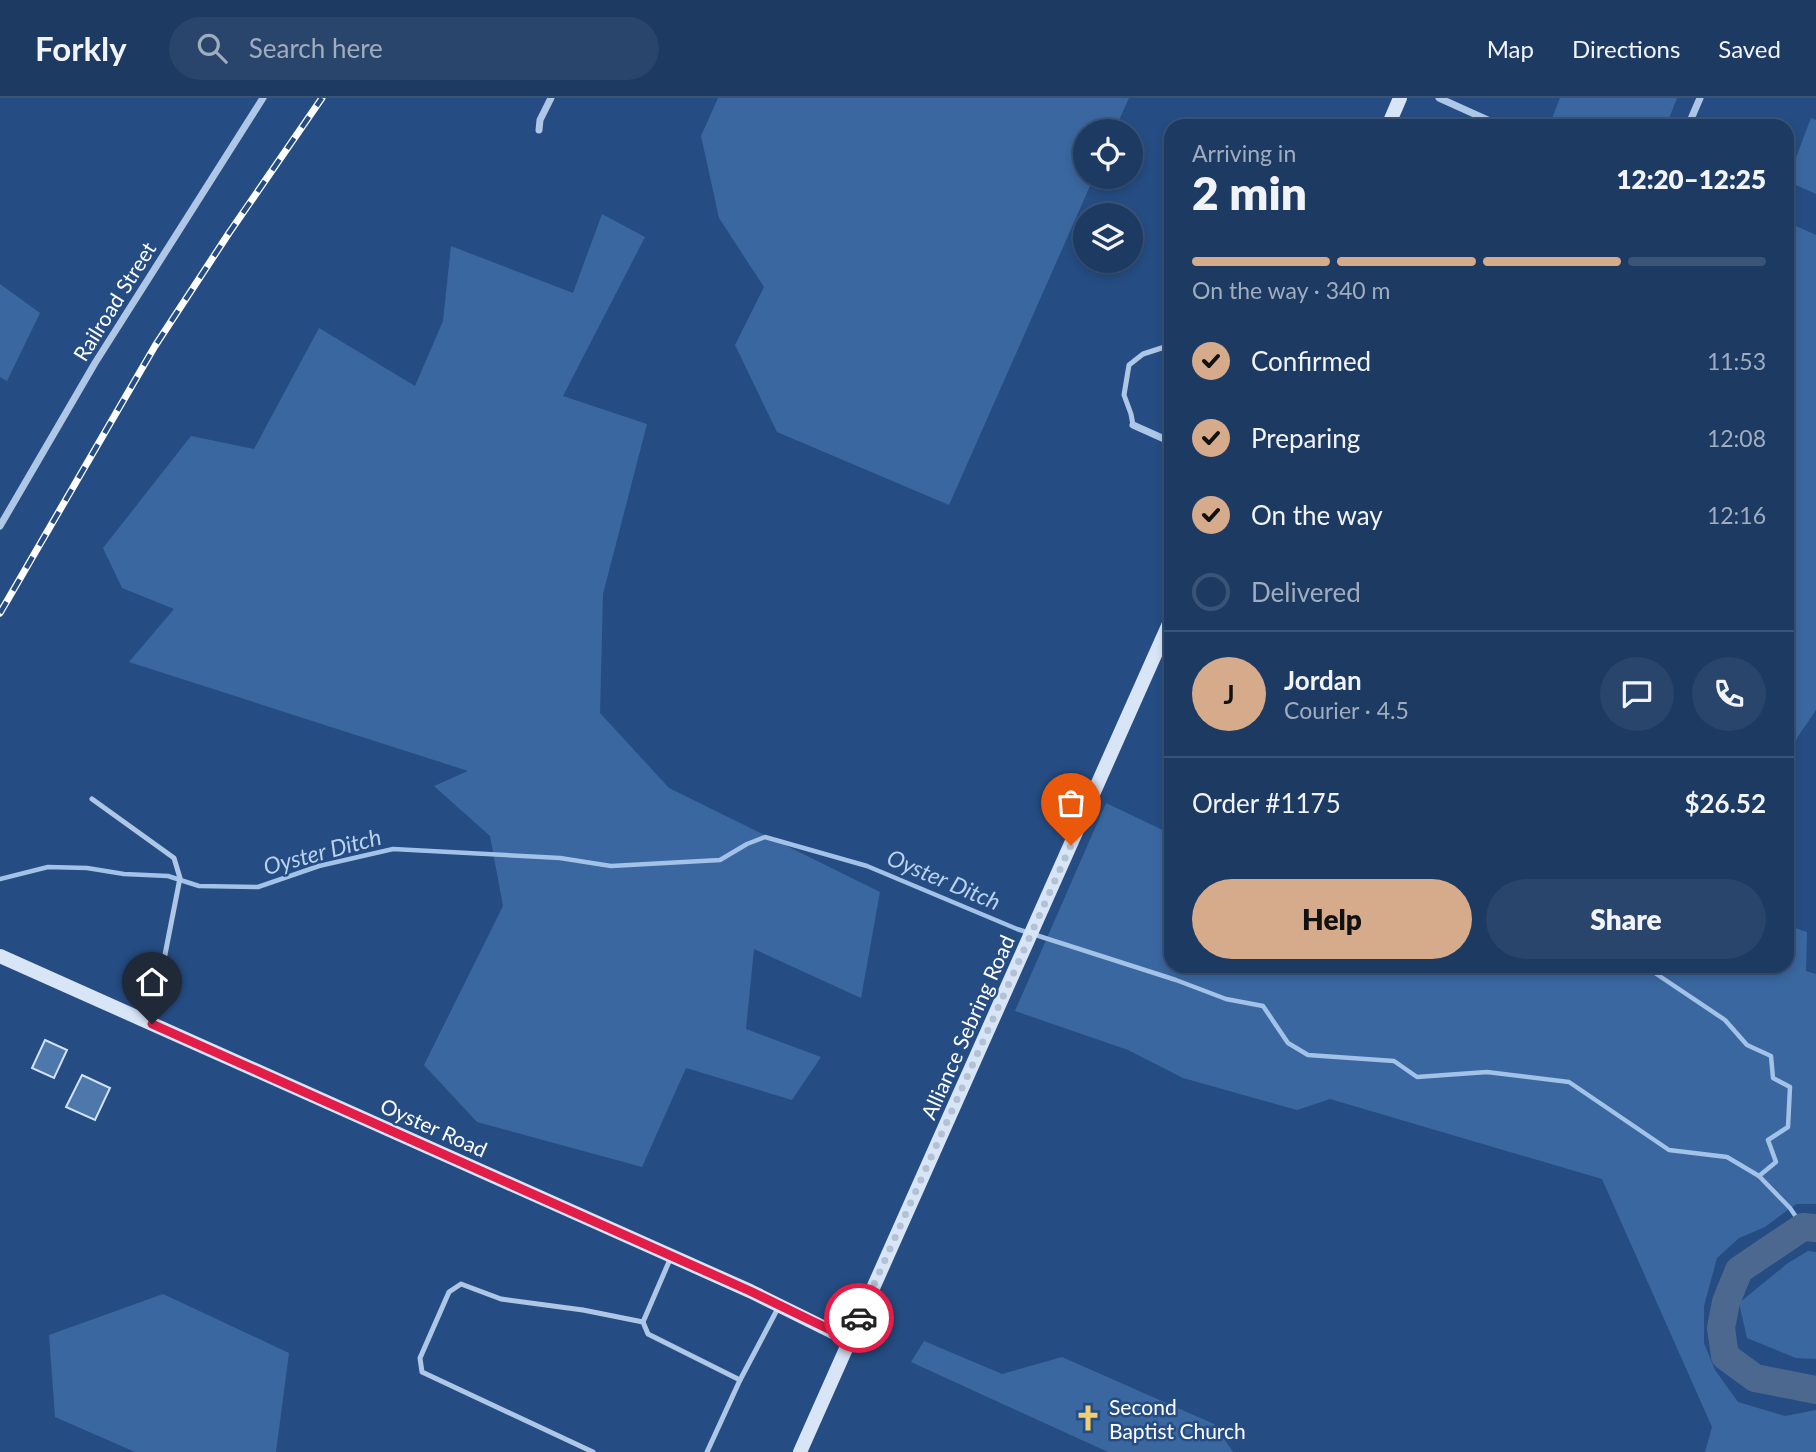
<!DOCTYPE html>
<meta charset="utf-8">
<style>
:root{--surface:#1c3a62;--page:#29456b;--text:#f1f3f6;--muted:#a0adbe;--line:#3a5477;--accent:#d6ab8b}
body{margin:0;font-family:Lato,sans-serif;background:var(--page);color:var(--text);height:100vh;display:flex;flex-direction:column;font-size:26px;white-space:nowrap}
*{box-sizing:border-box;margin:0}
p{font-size:23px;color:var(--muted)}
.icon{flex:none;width:38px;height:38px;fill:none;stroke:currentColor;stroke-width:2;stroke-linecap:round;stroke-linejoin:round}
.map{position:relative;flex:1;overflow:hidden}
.panel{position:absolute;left:1164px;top:21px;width:630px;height:854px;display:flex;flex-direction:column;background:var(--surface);border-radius:21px;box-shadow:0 4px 10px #0003,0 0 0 2px var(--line)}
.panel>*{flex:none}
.controls{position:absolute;left:1073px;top:21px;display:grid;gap:14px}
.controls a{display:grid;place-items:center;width:70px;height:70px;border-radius:50%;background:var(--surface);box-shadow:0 4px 10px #0003,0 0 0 2px var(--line);font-size:35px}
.pin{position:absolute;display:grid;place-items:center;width:60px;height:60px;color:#fff;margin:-72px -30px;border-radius:50% 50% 50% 0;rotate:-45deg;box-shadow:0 0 7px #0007}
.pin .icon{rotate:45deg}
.courier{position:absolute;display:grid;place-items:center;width:70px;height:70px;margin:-35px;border:5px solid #e11d48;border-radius:50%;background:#fff;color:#222;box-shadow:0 2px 9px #0007}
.head em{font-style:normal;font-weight:800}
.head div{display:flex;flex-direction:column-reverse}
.head{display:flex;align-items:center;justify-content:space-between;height:119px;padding:0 28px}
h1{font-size:46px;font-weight:800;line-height:52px}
.bar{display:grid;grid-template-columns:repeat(4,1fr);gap:10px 7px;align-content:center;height:84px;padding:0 28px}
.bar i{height:9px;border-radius:5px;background:var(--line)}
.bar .selected{background:var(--accent)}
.bar p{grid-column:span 4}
.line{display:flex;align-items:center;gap:18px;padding:0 28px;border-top:2px solid var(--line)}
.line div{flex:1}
.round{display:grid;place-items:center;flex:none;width:74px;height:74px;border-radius:37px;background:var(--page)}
ol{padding:0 28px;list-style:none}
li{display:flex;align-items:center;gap:21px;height:77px}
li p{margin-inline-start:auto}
li .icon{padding:7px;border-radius:50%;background:var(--accent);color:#111;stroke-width:4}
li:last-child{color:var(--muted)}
li i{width:38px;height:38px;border:4px solid var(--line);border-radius:50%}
.cta{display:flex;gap:14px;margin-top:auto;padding:14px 28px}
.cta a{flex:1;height:80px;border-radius:42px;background:var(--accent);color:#111;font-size:28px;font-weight:800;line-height:80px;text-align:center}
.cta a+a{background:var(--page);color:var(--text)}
header{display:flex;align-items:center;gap:42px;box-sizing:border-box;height:98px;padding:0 35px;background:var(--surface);border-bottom:2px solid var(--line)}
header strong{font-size:33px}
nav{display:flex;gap:38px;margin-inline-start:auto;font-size:24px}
.search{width:490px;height:63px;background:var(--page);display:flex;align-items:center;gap:18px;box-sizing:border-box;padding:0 24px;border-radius:38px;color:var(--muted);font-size:26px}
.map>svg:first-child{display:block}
.green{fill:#3a67a0}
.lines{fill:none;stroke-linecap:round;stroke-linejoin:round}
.stream{stroke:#a3c2e8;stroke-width:4.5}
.river{stroke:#4c688f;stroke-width:28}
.building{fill:#4e77ab;stroke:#d2e2f6;stroke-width:2}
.lane{stroke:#aec7e7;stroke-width:5}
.street{stroke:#aec7e7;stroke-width:7}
.secondary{stroke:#d8e5f6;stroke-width:14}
.rail-casing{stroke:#fff;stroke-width:7}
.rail{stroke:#254d83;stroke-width:4.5;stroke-dasharray:13;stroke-linecap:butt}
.done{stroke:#b3c1d4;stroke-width:7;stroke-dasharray:0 12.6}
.route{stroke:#e11d48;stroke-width:9}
.labels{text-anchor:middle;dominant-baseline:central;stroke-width:5;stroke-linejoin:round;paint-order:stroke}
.street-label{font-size:21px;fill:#fff;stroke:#254d83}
.poi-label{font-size:21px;fill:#fff;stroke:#254d83;text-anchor:start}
.water-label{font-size:23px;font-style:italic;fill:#bad1ef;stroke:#254d83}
</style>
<header>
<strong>Forkly</strong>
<div class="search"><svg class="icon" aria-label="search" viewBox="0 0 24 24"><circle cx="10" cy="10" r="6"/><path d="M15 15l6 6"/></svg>Search here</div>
<nav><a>Map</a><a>Directions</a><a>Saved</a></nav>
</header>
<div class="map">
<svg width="1816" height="1354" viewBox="0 0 1816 1354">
<rect width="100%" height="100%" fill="#254d83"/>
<g class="green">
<path d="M 718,0 L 1129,0 L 1114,33 L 1085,33 L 1085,79 L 1094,79 L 949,407 L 777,334 L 735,247 L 764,189 L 719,120 L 701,38 Z"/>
<path d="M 1560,0 L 1677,0 L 1666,28 L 1549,28 Z"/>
<path d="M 1811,20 L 1816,22 L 1816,96 L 1787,83 Z"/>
<path d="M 602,116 L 645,139 L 563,298 L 647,326 L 603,496 L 600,615 L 669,690 L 880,794 L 861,900 L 754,851 L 746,931 L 821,959 L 792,1002 L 686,970 L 642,1069 L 477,1024 L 424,967 L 503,808 L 490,738 L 434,688 L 468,673 L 129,564 L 174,511 L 122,490 L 103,450 L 191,338 L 254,351 L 319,230 L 415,288 L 443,223 L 451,148 L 573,195 Z"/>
<path d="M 1787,124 L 1816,137 L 1816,612 L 1797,640 L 1787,676 Z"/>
<path d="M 0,186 L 40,215 L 7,283 L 0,279 Z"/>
<path d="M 1106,705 L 1171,736 L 1171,868 L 1787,868 L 1787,827 L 1807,834 L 1806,873 L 1816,876 L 1816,1106 L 1796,1106 L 1765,1129 L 1739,1140 L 1717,1160 L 1704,1208 L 1704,1245 L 1715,1272 L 1738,1304 L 1785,1318 L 1816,1312 L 1816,1354 L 1705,1354 L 1712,1329 L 1602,1081 L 1330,1001 L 1297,1012 L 1183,980 L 1128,952 L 1015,913 Z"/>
<path d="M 1808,1153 L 1816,1154 L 1816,1261 L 1796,1260 L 1747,1240 L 1739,1205 L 1788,1165 Z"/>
<path d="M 163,1196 L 289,1255 L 276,1354 L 135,1354 L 55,1319 L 49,1237 Z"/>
<path d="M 924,1243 L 1002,1276 L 1062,1259 L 1214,1326 L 1233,1354 L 1108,1354 L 911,1264 Z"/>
</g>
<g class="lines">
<g class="stream">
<path d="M 0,781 L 48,769 L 87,770 L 124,776 L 168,778 L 199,788 L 258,789 L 319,768 L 393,751 L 560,760 L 611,768 L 720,762 L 747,746 L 765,739 L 867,768 L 1017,831 L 1176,882 L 1226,901 L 1263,908 L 1288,945 L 1308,957 L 1394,963 L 1417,979 L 1487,974 L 1569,984 L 1669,1052 L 1727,1059 L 1759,1078 L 1790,1110 L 1803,1129"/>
<path d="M 1655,875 L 1725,922 L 1747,947 L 1771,958 L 1773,980 L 1790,989 L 1788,1029 L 1768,1042 L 1776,1064 L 1759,1078"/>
</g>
<path class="river" d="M 1816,1130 L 1803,1129 L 1739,1172 L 1726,1204 L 1721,1230 L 1725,1258 L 1755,1280 L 1816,1292"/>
</g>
<g class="building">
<path d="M 45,942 L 67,952 L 54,980 L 32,970 Z"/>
<path d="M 82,977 L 110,990 L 95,1022 L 66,1009 Z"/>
</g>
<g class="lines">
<g class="lane">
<path d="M 1133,327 L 1131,316 L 1124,297 L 1129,267 L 1143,256 L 1171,247"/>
<path d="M 92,701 L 174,760 L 180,780 L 152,923"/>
<path d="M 671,1159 L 643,1224 L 648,1236 L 740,1282 L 778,1210"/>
<path d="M 593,1354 L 422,1274 L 420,1260 L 449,1194 L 461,1186 L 501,1201 L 583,1212 L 643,1224"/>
<path d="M 707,1354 L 740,1282"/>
</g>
<g class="street">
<path d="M 1439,0 L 1501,28"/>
<path d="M 1688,28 L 1700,0"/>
<path d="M 539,32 L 540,22 L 551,0"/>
<path d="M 1133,327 L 1171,344"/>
<path d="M 0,428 L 95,265 L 263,0"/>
</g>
<g class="secondary">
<path d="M 1388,28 L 1400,0"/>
<path d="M 0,858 L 750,1193 L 849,1242"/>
<path d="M 800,1354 L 1171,521"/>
</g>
<g class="rail-casing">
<path id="rail" d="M 0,515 L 155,248 L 229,135 L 322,0"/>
</g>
<use href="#rail" class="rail"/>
</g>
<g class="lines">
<path class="done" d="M 859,1220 L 1071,747"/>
<path class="route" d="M 152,926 L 750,1193 L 849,1241 L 859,1220"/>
</g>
<defs>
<g id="church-bare" transform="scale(2.1)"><path d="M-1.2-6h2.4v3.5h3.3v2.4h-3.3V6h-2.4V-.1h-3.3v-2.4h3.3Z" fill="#f1ce73" stroke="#254d83" stroke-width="2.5" paint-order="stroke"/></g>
</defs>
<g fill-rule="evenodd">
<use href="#church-bare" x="1088" y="1320"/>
</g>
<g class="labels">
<g class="street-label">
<text transform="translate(114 203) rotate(-58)">Railroad Street</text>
<text transform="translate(967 929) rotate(-66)">Alliance Sebring Road</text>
<text transform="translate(434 1029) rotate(24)">Oyster Road</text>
</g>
<g class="poi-label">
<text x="1109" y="1308">Second<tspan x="1109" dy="24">Baptist Church</tspan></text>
</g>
<g class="water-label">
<text transform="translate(322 753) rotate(-15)">Oyster Ditch</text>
<text transform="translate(944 781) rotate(23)">Oyster Ditch</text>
</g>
</g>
</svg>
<div class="controls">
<a><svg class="icon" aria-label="locate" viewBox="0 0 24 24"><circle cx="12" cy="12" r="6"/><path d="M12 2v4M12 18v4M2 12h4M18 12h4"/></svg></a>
<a><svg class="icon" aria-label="layers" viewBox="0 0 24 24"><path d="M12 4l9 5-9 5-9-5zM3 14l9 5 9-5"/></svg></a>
</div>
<div class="pin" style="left:1071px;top:747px;background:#ea580c"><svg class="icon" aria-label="bag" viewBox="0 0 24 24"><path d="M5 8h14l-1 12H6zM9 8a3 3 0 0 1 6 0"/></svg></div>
<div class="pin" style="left:152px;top:926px;background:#1f2937"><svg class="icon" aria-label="home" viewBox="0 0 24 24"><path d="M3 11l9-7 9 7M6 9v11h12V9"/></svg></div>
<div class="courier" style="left:859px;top:1220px"><svg class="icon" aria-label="car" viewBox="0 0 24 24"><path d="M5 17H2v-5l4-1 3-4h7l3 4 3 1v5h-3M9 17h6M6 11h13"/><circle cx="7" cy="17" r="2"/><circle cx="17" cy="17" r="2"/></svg></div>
<section class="panel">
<div class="head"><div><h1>2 min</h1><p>Arriving in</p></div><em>12:20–12:25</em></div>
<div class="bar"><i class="selected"></i><i class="selected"></i><i class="selected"></i><i></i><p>On the way · 340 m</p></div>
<ol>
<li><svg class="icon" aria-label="check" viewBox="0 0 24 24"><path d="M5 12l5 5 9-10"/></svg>Confirmed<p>11:53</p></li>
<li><svg class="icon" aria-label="check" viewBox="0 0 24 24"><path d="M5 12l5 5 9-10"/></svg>Preparing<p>12:08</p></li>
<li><svg class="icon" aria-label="check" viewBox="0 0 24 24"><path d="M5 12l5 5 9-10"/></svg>On the way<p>12:16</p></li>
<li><i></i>Delivered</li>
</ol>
<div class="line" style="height:126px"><b class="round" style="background:var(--accent);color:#111">J</b><div><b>Jordan</b><p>Courier · 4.5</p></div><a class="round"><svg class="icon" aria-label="chat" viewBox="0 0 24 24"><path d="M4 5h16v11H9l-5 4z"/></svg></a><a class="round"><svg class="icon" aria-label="phone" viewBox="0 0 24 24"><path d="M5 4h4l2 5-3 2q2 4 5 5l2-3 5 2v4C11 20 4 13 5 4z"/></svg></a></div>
<div class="line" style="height:91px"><div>Order #1175</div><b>$26.52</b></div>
<div class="cta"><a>Help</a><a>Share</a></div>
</section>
</div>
